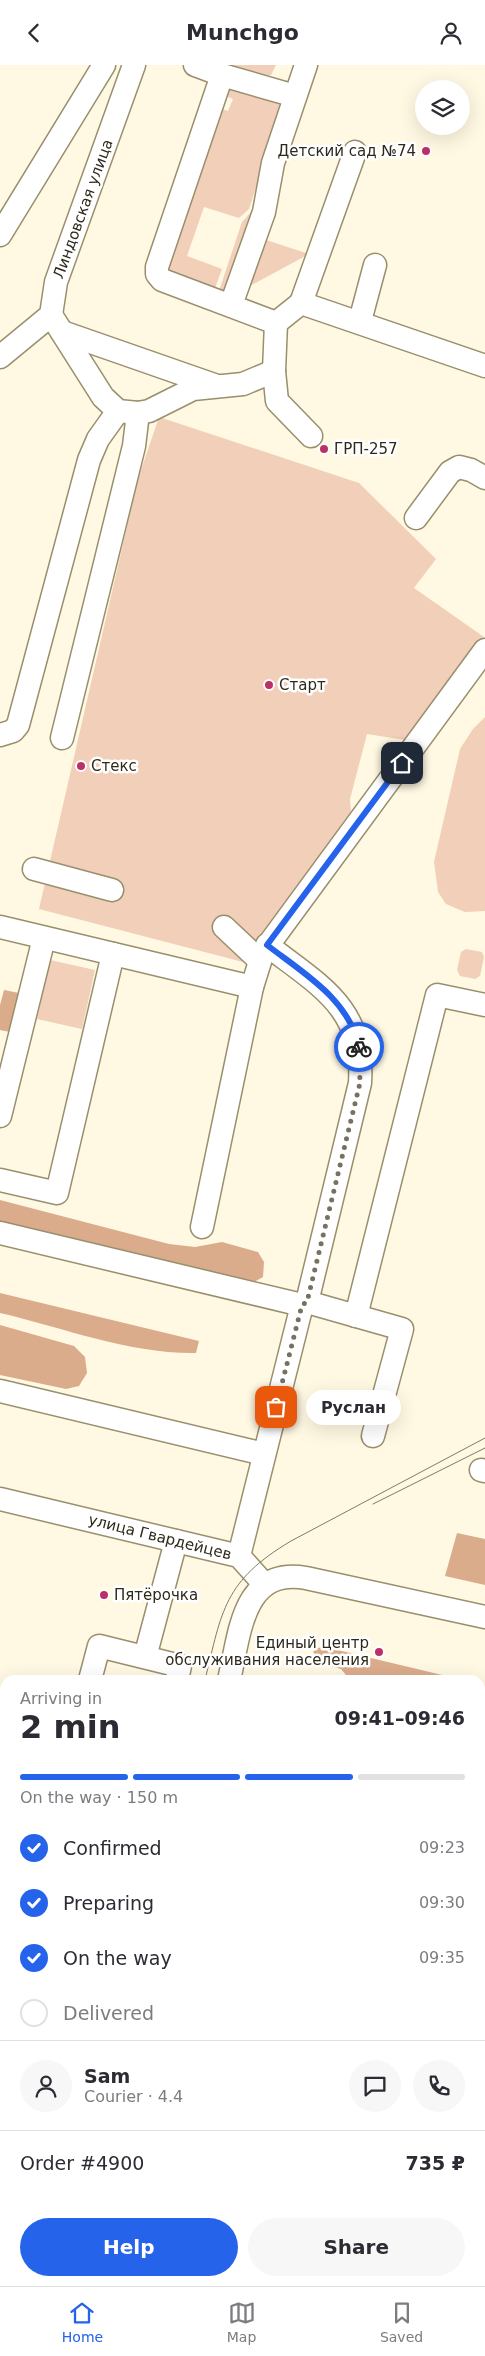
<!DOCTYPE html>
<meta charset="utf-8">
<style>
:root{--surface:#fff;--page:#f7f7f7;--text:#2b2b33;--muted:#7c7c81;--line:#e1e1e2;--accent:#2563eb}
body{margin:0;font-family:"DejaVu Sans",sans-serif;background:var(--page);color:var(--text);height:100vh;display:flex;flex-direction:column;font-size:19px;white-space:nowrap}
*{box-sizing:border-box;margin:0}
p{font-size:16px;color:var(--muted)}
.icon{flex:none;width:28px;height:28px;fill:none;stroke:currentColor;stroke-width:2;stroke-linecap:round;stroke-linejoin:round}
.map{position:relative;flex:1;overflow:hidden}
.panel{position:absolute;left:0px;top:1610px;width:485px;height:611px;display:flex;flex-direction:column;background:var(--surface);border-radius:15px 15px 0 0;box-shadow:0 5px 20px #0002}
.panel>*{flex:none}
.fabs{position:absolute;left:415px;top:15px;display:grid;gap:10px}
.fabs a{display:grid;place-items:center;width:55px;height:55px;border-radius:50%;background:var(--surface);box-shadow:0 5px 20px #0002;font-size:25px}
.pin{position:absolute;display:grid;place-items:center;width:42px;height:42px;color:#fff;margin:-21px;border-radius:10px;box-shadow:0 2px 8px #0006}
.courier{position:absolute;display:grid;place-items:center;width:50px;height:50px;margin:-25px;border:4px solid #2563eb;border-radius:50%;background:#fff;color:#222;box-shadow:0 1px 6px #0007}
.bubble{position:absolute;height:35px;border-radius:18px;background:var(--surface);box-shadow:0 5px 20px #0002;font-size:16px;font-weight:800;line-height:35px;text-align:center}
.summary em{font-style:normal;font-weight:800}
.summary div{display:flex;flex-direction:column-reverse}
.summary{display:flex;align-items:center;justify-content:space-between;height:85px;padding:0 20px}
h1{font-size:32px;font-weight:800;line-height:38px}
.bar{display:grid;grid-template-columns:repeat(4,1fr);gap:8px 5px;align-content:center;height:60px;padding:0 20px}
.bar i{height:6px;border-radius:4px;background:var(--line)}
.bar .on{background:var(--accent)}
.bar p{grid-column:span 4}
.line{display:flex;align-items:center;gap:12px;padding:0 20px;border-top:1px solid var(--line)}
.line div{flex:1}
.round{display:grid;place-items:center;flex:none;width:52px;height:52px;border-radius:26px;background:var(--page)}
ol{padding:0 20px;list-style:none}
li{display:flex;align-items:center;gap:15px;height:55px}
li p{margin-inline-start:auto}
li .icon{padding:5px;border-radius:50%;background:var(--accent);color:#fff;stroke-width:4}
li:last-child{color:var(--muted)}
li i{width:28px;height:28px;border:2px solid var(--line);border-radius:50%}
.primary-button{display:flex;gap:10px;margin-top:auto;padding:10px 20px}
.primary-button a{flex:1;height:58px;border-radius:30px;background:var(--accent);color:#fff;font-size:20px;font-weight:800;line-height:58px;text-align:center}
.primary-button a+a{background:var(--page);color:var(--text)}
header{display:flex;justify-content:space-between;align-items:center;height:65px;padding:0 20px;background:var(--surface);font-size:22px;font-weight:800}
.tabs{display:flex;justify-content:space-around;align-items:center;height:70px;border-top:1px solid var(--line);background:var(--surface);font-size:14px;color:var(--muted)}
.tabs a{display:grid;justify-items:center;gap:2px}
.tabs .on{color:var(--accent)}
.map>svg:first-child{display:block}
.green{fill:#f1cfb8}
.forest{fill:#dbac8c}
.lines{fill:none;stroke-linecap:round;stroke-linejoin:round}
.minor-casing{stroke:#998f6d;stroke-width:25}
.minor{stroke:#fff;stroke-width:22}
.tram{stroke:#807a69;stroke-width:1}
.done{stroke:#767161;stroke-width:5;stroke-dasharray:0 9}
.route{stroke:#2563eb;stroke-width:6}
.poi-dot{fill:#bc3069;stroke:#fff;stroke-width:2}
.labels{text-anchor:middle;dominant-baseline:central;stroke-width:5;stroke-linejoin:round;paint-order:stroke}
.poi-label{font-size:15px;fill:#2d291b;stroke:#fff;text-anchor:start}
.street-label{font-size:15px;fill:#2d291b;stroke:#fff}
</style>
<header><svg class="icon" aria-label="back" viewBox="0 0 24 24"><path d="M15 5l-7 7 7 7"/></svg>Munchgo<svg class="icon" aria-label="person" viewBox="0 0 24 24"><circle cx="12" cy="8" r="4"/><path d="M4 21q1-7 8-7t8 7"/></svg></header>
<div class="map">
<svg width="485" height="2221" viewBox="0 0 485 2221">
<rect width="100%" height="100%" fill="#fff8e2"/>
<g class="green">
<path d="M 227,0 L 276,0 L 271,10 L 262,12 Z"/>
<path d="M 230,24 L 278,39 L 282,42 L 281,46 L 249,144 L 239,153 L 204,142 L 187,191 L 222,204 L 214,226 L 174,212 L 167,204 L 222,44 L 228,46 L 233,34 L 226,31 Z"/>
<path d="M 251,147 L 255,149 L 227,232 L 218,229 L 242,157 Z"/>
<path d="M 263,174 L 309,189 L 246,223 Z"/>
<path d="M 159,352 L 359,418 L 436,494 L 414,523 L 484,572 L 405,675 L 367,669 L 350,734 L 351,746 L 243,897 L 39,844 L 138,414 Z"/>
<path d="M 485,652 L 485,846 L 465,847 L 446,839 L 438,827 L 434,797 L 460,684 L 473,664 Z"/>
<path d="M 466,884 L 482,887 L 484,892 L 480,911 L 475,914 L 460,911 L 457,905 L 461,887 Z"/>
<path d="M 50,895 L 95,905 L 82,964 L 37,954 Z"/>
</g>
<g class="forest">
<path d="M 4,925 L 19,928 L 10,967 L 0,965 L 0,940 Z"/>
<path d="M 0,1135 L 169,1179 L 195,1182 L 222,1177 L 258,1187 L 264,1197 L 263,1212 L 252,1218 L 0,1162 Z"/>
<path d="M 0,1228 L 199,1276 L 196,1288 C 129,1289 65,1263 0,1248 Z"/>
<path d="M 0,1260 L 74,1281 L 85,1292 L 87,1308 L 79,1321 L 66,1324 L 0,1310 Z"/>
<path d="M 457,1468 L 485,1474 L 485,1520 L 445,1511 Z"/>
<path d="M 325,1582 L 463,1615 L 350,1615 L 341,1604 L 324,1599 L 313,1587 L 317,1583 Z"/>
<path d="M 485,1769 L 485,1952 L 480,1973 L 480,1772 Z"/>
<path d="M 480,2078 L 485,2079 L 485,2119 L 480,2117 Z"/>
</g>
<g class="lines">
<g class="minor-casing">
<g id="minor">
<path d="M 195,0 L 222,10 L 157,202 L 157,209 L 162,215 L 276,258 L 301,238 L 485,301"/>
<path d="M 222,10 L 295,31"/>
<path d="M 0,170 L 104,0"/>
<path d="M 301,238 L 355,87"/>
<path d="M 231,240 L 264,147 L 273,98 L 306,0"/>
<path d="M 51,250 L 103,332 L 118,346 L 138,348 L 134,381 L 62,673"/>
<path d="M 360,256 L 375,200"/>
<path d="M 276,258 L 274,306 L 277,336 L 311,371"/>
<path d="M 62,267 L 217,321"/>
<path d="M 0,292 L 51,250 L 56,217 L 134,0"/>
<path d="M 138,348 L 149,346 L 193,324 L 243,319 L 274,306"/>
<path d="M 416,453 L 450,407 L 459,402 L 471,405 L 485,413"/>
<path d="M 0,670 L 13,666 L 18,660 L 89,395 L 98,374 L 118,346"/>
<path d="M 34,804 L 112,825"/>
<path d="M 0,862 L 252,922"/>
<path d="M 224,862 L 259,895"/>
<path d="M 0,1051 L 44,873"/>
<path d="M 0,1115 L 57,1128 L 113,889"/>
<path d="M 202,1162 L 252,922 L 263,887 L 485,585"/>
<path d="M 0,1168 L 302,1240"/>
<path d="M 307,1237 L 402,1264 L 373,1371"/>
<path d="M 356,1251 L 437,930 L 485,940"/>
<path d="M 0,1326 L 264,1389"/>
<path d="M 481,1405 L 485,1406"/>
<path d="M 0,1434 L 239,1491 L 264,1519"/>
<path d="M 239,1491 L 302,1240 L 307,1237 L 360,1018 C 365,943 320,921 267,880"/>
<path d="M 145,1592 L 176,1476"/>
<path d="M 90,1615 L 99,1581 L 180,1601 L 177,1615"/>
<path d="M 229,1615 C 240,1569 242,1502 306,1513 L 485,1552"/>
<path d="M 480,1698 L 485,1699"/>
<path d="M 0,1979 L 5,1957"/>
<path d="M 0,2012 L 5,2013"/>
<path d="M 0,2111 L 5,2112"/>
<path d="M 480,2129 L 485,2130"/>
<path d="M 400,2216 L 421,2221"/>
<path d="M 76,2221 L 77,2216"/>
</g>
</g>
<use href="#minor" class="minor"/>
<g class="tram">
<path d="M 373,1439 L 485,1383"/>
<path d="M 205,1615 C 222,1545 224,1516 291,1476 L 485,1373"/>
<path d="M 48,2221 L 50,2216"/>
<path d="M 60,2221 L 62,2216"/>
</g>
</g>
<g class="lines">
<path class="done" d="M 276,1342 L 302,1240 L 307,1237 L 360,1018 L 359,982"/>
<path class="route" d="M 359,982 C 349,934 303,908 267,880 L 402,698"/>
</g>
<g class="poi-dot">
<circle cx="426" cy="86" r="5"/>
<circle cx="324" cy="384" r="5"/>
<circle cx="269" cy="620" r="5"/>
<circle cx="81" cy="701" r="5"/>
<circle cx="104" cy="1530" r="5"/>
<circle cx="379" cy="1587" r="5"/>
</g>
<g class="labels">
<g class="poi-label">
<text x="416" y="86" text-anchor="end">Детский сад №74</text>
<text x="334" y="384">ГРП-257</text>
<text x="279" y="620">Старт</text>
<text x="91" y="701">Стекс</text>
<text x="114" y="1530">Пятёрочка</text>
<text x="369" y="1578" text-anchor="end">Единый центр<tspan x="369" dy="17">обслуживания населения</tspan></text>
</g>
<g class="street-label">
<text transform="translate(83 144) rotate(-70)">Линдовская улица</text>
<text transform="translate(160 1472) rotate(14)">улица Гвардейцев</text>
</g>
</g>
</svg>
<div class="fabs">
<a><svg class="icon" aria-label="layers" viewBox="0 0 24 24"><path d="M12 4l9 5-9 5-9-5zM3 14l9 5 9-5"/></svg></a>
</div>
<div class="pin" style="left:276px;top:1342px;background:#ea580c"><svg class="icon" aria-label="bag" viewBox="0 0 24 24"><path d="M5 8h14l-1 12H6zM9 8a3 3 0 0 1 6 0"/></svg></div>
<div class="pin" style="left:402px;top:698px;background:#1f2937"><svg class="icon" aria-label="home" viewBox="0 0 24 24"><path d="M3 11l9-7 9 7M6 9v11h12V9"/></svg></div>
<div class="courier" style="left:359px;top:982px"><svg class="icon" aria-label="bike" viewBox="0 0 24 24"><circle cx="6" cy="16" r="4"/><circle cx="18" cy="16" r="4"/><path d="M6 16l4-8h5l3 8M10 8l3 8H6M13 5h3"/></svg></div>
<div class="bubble" style="left:306px;top:1325px;width:95px">Руслан</div>
<section class="panel">
<div class="summary"><div><h1>2 min</h1><p>Arriving in</p></div><em>09:41–09:46</em></div>
<div class="bar"><i class="on"></i><i class="on"></i><i class="on"></i><i></i><p>On the way · 150 m</p></div>
<ol>
<li><svg class="icon" aria-label="check" viewBox="0 0 24 24"><path d="M5 12l5 5 9-10"/></svg>Confirmed<p>09:23</p></li>
<li><svg class="icon" aria-label="check" viewBox="0 0 24 24"><path d="M5 12l5 5 9-10"/></svg>Preparing<p>09:30</p></li>
<li><svg class="icon" aria-label="check" viewBox="0 0 24 24"><path d="M5 12l5 5 9-10"/></svg>On the way<p>09:35</p></li>
<li><i></i>Delivered</li>
</ol>
<div class="line" style="height:90px"><a class="round"><svg class="icon" aria-label="person" viewBox="0 0 24 24"><circle cx="12" cy="8" r="4"/><path d="M4 21q1-7 8-7t8 7"/></svg></a><div><b>Sam</b><p>Courier · 4.4</p></div><a class="round"><svg class="icon" aria-label="chat" viewBox="0 0 24 24"><path d="M4 5h16v11H9l-5 4z"/></svg></a><a class="round"><svg class="icon" aria-label="phone" viewBox="0 0 24 24"><path d="M5 4h4l2 5-3 2q2 4 5 5l2-3 5 2v4C11 20 4 13 5 4z"/></svg></a></div>
<div class="line" style="height:65px"><div>Order #4900</div><b>735 ₽</b></div>
<div class="primary-button"><a>Help</a><a>Share</a></div>
</section>
</div>
<nav class="tabs">
<a class="on"><svg class="icon" aria-label="home" viewBox="0 0 24 24"><path d="M3 11l9-7 9 7M6 9v11h12V9"/></svg>Home</a>
<a><svg class="icon" aria-label="map" viewBox="0 0 24 24"><path d="M3 6l6-2 6 2 6-2v14l-6 2-6-2-6 2zM9 4v14M15 6v14"/></svg>Map</a>
<a><svg class="icon" aria-label="saved" viewBox="0 0 24 24"><path d="M7 4h10v16l-5-4-5 4z"/></svg>Saved</a>
</nav>
